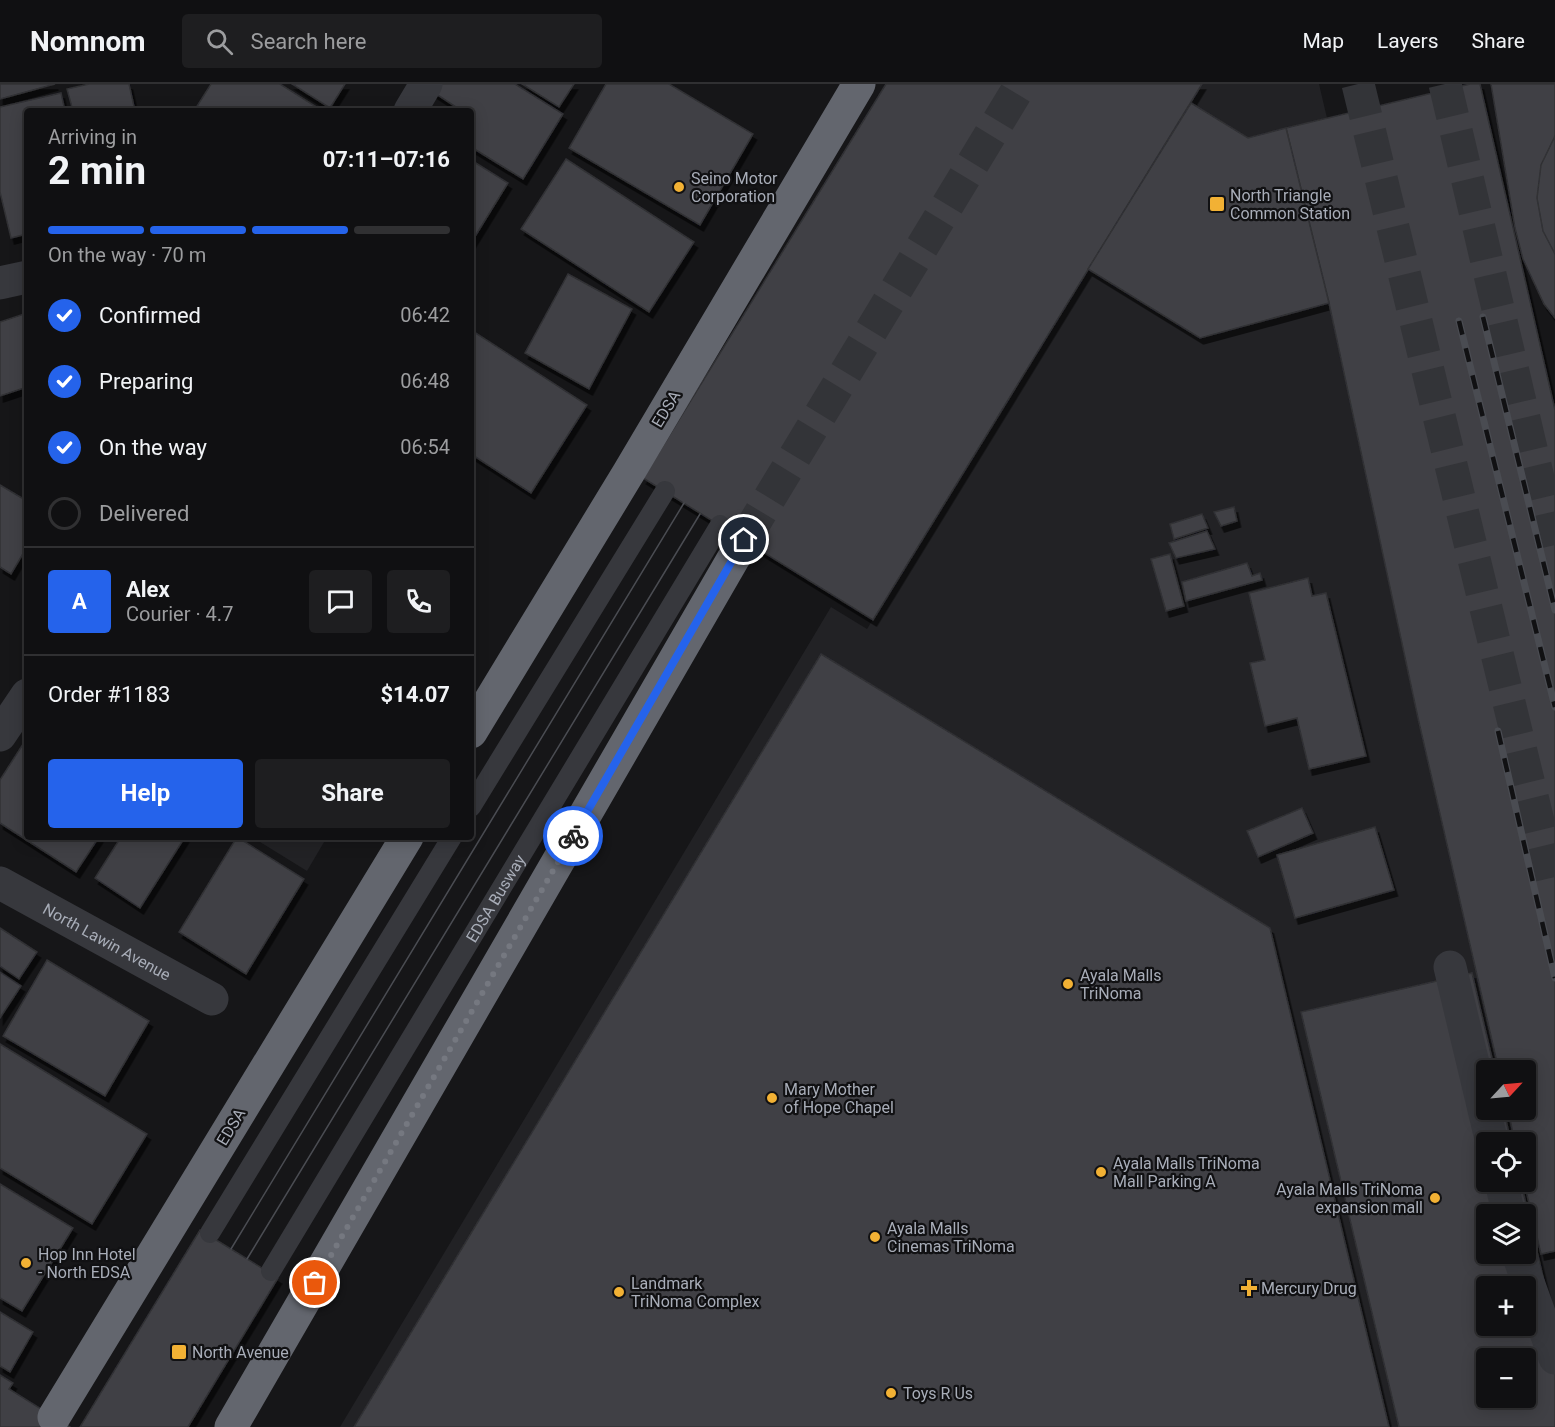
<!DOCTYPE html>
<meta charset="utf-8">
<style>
:root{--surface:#101012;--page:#1e1e20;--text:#f1f3f6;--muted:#9c9d9f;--line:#303032;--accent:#2563eb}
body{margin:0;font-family:Roboto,sans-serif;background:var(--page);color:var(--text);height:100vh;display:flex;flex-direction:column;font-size:22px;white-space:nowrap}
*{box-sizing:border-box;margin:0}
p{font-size:20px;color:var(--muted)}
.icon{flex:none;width:33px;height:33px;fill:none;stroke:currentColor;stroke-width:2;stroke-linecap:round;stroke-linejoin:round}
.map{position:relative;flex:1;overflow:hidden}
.panel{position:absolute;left:24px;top:24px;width:450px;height:732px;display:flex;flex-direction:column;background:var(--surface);border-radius:6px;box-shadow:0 3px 15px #0003,0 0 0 2px var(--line)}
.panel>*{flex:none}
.needle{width:39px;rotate:64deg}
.buttons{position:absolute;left:1476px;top:976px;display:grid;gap:12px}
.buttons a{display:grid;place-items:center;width:60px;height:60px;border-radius:6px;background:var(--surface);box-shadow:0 3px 15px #0003,0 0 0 2px var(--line);font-size:30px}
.pin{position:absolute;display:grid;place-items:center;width:51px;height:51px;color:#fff;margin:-26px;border:3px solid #fff;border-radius:50%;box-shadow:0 2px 6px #0007}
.courier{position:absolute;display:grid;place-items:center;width:60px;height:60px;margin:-30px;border:4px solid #2563eb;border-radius:50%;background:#fff;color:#222;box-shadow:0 2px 8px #0007}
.head em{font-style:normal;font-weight:700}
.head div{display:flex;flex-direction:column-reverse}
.head{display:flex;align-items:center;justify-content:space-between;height:102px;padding:0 24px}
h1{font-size:39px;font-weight:700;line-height:45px}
.bar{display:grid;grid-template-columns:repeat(4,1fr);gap:9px 6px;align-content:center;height:72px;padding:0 24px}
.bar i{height:8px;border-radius:4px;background:var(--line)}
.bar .current{background:var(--accent)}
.bar p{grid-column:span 4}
.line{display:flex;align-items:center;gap:15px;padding:0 24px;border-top:2px solid var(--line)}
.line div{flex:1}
.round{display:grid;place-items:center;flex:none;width:63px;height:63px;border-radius:6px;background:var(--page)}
ol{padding:0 24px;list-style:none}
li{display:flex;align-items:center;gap:18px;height:66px}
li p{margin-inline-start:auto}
li .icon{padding:6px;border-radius:50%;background:var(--accent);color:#fff;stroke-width:4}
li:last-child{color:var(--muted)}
li i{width:33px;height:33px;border:3px solid var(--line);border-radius:50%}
.primary-button{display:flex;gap:12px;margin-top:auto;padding:12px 24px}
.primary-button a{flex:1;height:69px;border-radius:6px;background:var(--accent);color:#fff;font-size:24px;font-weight:700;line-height:69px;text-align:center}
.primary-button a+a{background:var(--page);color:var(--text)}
header{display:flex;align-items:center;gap:36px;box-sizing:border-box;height:84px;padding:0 30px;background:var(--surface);border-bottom:2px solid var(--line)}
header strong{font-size:28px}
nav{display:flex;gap:33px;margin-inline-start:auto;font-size:21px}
.search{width:420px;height:54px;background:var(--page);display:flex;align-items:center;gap:15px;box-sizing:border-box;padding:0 21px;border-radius:6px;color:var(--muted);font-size:22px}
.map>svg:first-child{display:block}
.built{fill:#222225;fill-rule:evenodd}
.building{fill:#404145;stroke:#303034;stroke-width:1.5;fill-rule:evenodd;filter:url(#shadow)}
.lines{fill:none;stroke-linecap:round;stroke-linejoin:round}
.primary-tunnel{stroke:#333438;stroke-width:33;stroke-dasharray:33 16;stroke-linecap:butt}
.highway-tunnel{stroke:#333438;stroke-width:33;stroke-dasharray:33 16;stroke-linecap:butt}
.lane{stroke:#37383d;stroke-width:20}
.street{stroke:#37383d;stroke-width:33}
.highway{stroke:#63666e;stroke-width:33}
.tram{stroke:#4a4c52;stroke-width:1.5}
.rail-casing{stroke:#4a4c52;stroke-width:7}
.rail{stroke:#111113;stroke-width:4.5;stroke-dasharray:14;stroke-linecap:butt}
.done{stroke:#757880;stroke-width:6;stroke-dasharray:0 10.8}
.route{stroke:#2563eb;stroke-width:8}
.poi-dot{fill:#f2b134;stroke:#111113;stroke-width:2}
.labels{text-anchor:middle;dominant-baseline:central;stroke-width:4.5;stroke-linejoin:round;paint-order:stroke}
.poi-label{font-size:16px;fill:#a8adb8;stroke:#111113;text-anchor:start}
.street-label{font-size:16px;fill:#a8adb8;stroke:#111113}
</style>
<header>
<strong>Nomnom</strong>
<div class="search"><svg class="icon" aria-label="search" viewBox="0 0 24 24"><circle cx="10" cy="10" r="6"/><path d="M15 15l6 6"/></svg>Search here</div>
<nav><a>Map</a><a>Layers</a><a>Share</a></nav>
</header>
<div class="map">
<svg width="1555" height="1343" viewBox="0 0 1555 1343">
<defs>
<filter id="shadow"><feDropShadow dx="3.5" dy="6" stdDeviation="0" flood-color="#0009"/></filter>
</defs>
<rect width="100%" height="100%" fill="#161618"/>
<g class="built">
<path d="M 1202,0 L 1319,0 L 1555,1005 L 1555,1343 L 340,1343 L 831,523 L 867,545 ZM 1486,987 L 1526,987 L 1526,1026 L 1486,1026 ZM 1486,1059 L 1526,1059 L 1526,1098 L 1486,1098 ZM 1486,1131 L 1526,1131 L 1526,1170 L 1486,1170 ZM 1486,1203 L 1526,1203 L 1526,1242 L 1486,1242 ZM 1486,1275 L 1526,1275 L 1526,1314 L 1486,1314 Z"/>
<path d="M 252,753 L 327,753 L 307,787 Z"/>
</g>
<g class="building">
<path d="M 0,0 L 55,0 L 0,15 Z"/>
<path d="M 89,0 L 129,0 L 135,27 L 73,27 L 67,5 Z"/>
<path d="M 211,0 L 280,0 L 323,27 L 194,27 Z"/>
<path d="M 292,0 L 345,0 L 330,24 Z"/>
<path d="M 438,0 L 515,0 L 563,30 L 523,95 L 471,63 L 471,27 L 462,27 L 433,8 Z"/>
<path d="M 522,0 L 574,0 L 559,23 Z"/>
<path d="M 606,0 L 669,0 L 753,50 L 700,141 L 569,64 Z"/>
<path d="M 886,0 L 1202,0 L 873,536 L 643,394 Z"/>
<path d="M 1470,0 L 1480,0 L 1555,326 L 1555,1167 L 1541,1170 L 1524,1098 L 1526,1059 L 1515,1059 L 1508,1026 L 1526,1026 L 1526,987 L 1499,987 L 1418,634 L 1329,219 L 1286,44 Z"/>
<path d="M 1491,0 L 1555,0 L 1555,234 L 1544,220 L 1523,175 L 1515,144 Z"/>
<path d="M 61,9 L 65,27 L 27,27 L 27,150 L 11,154 L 0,108 L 0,23 Z"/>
<path d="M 1191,19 L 1248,54 L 1286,44 L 1329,219 L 1200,254 L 1088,185 Z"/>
<path d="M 1555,52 L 1555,170 L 1543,147 L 1537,114 L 1541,81 Z"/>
<path d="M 566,75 L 694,158 L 649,228 L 521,145 Z"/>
<path d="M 471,76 L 508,99 L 471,159 Z"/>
<path d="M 568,190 L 632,225 L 589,305 L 525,269 Z"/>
<path d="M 27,229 L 27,303 L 0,312 L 0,238 Z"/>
<path d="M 471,246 L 587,321 L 531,409 L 471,370 Z"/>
<path d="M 0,401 L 27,417 L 27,463 L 11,490 L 0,483 Z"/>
<path d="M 1234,423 L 1237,437 L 1221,442 L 1214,428 Z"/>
<path d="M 1202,430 L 1208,444 L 1174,455 L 1170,440 Z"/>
<path d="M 1207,447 L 1215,465 L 1176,474 L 1169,459 Z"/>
<path d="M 1170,470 L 1184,522 L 1166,527 L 1151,475 Z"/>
<path d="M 1247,479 L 1252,492 L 1260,489 L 1262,496 L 1186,517 L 1182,498 Z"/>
<path d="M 1308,494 L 1312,512 L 1326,509 L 1366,672 L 1309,685 L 1297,634 L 1265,642 L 1250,579 L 1265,576 L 1249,509 Z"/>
<path d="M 821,570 L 1270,844 L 1389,1343 L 354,1343 Z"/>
<path d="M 25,657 L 27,659 L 27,753 L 99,753 L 76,788 L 0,739 L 0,696 Z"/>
<path d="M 1302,724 L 1313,749 L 1258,773 L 1247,747 Z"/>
<path d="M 1375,743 L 1394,806 L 1295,834 L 1277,771 Z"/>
<path d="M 121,753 L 185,753 L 140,824 L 95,794 Z"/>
<path d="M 237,753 L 304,795 L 246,890 L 179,848 Z"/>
<path d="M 0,844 L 37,868 L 19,895 L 0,882 Z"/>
<path d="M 47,876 L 149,937 L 105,1012 L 3,952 Z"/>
<path d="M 0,888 L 21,902 L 0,934 Z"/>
<path d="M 1472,889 L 1495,987 L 1486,987 L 1486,1026 L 1504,1026 L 1511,1059 L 1486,1059 L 1486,1098 L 1521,1098 L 1555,1245 L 1555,1343 L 1399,1343 L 1301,928 ZM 1486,1131 L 1526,1131 L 1526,1170 L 1486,1170 ZM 1486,1203 L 1526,1203 L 1526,1242 L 1486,1242 ZM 1486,1275 L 1526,1275 L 1526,1314 L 1486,1314 Z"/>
<path d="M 0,960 L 147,1050 L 92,1140 L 0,1084 Z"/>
<path d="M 0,1100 L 73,1144 L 22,1227 L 0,1214 Z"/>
<path d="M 200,1146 L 278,1194 L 188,1343 L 80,1343 Z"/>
<path d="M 0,1228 L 33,1248 L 10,1288 L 0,1282 Z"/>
<path d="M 0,1291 L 13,1299 L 9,1305 L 70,1343 L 0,1343 Z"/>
</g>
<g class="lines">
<g class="primary-tunnel">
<path d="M 1358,0 L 1555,807"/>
<path d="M 1445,0 L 1555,466"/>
</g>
<path class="highway-tunnel" d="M 744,456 L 1021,0"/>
<g class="lane">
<path d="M 471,723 L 665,407"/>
<path d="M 210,1149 L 452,753"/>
<path id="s1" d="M 271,1187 L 720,441"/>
</g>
<g class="street">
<path d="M 410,27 L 426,0"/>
<path d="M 0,199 L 27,193"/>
<path d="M 0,651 L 27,611"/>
<path id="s2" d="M 0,799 L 212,915"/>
<path d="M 1450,883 L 1492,1059"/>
<path d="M 1501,1098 L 1509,1131"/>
<path d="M 1518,1170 L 1555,1274"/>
</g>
<g class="highway">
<path d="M 471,648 L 629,388 L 859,0"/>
<path d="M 54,1333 L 407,753"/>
<path d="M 231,1343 L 744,456"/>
</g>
<g class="tram">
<path d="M 231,1165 L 684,419"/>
<path d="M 247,1175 L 700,430"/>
</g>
<g class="rail-casing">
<g id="rail">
<path d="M 1483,233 L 1555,526"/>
<path d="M 1459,237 L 1555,623"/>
<path d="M 1498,647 L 1555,894"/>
</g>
</g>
<use href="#rail" class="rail"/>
</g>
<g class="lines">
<path class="done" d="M 315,1199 L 573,752"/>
<path class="route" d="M 573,752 L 744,456"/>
</g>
<g class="poi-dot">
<circle cx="679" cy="103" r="6"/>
<rect x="1209" y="112" width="16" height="16" rx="3"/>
<circle cx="1068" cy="900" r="6"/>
<circle cx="772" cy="1014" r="6"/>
<circle cx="1101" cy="1088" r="6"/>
<circle cx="1435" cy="1114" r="6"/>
<circle cx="875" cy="1153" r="6"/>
<circle cx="26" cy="1179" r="6"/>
<path d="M1246 1195h6v6h6v6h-6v6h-6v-6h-6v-6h6z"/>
<circle cx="619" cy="1208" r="6"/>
<rect x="171" y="1260" width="16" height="16" rx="3"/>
<circle cx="891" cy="1309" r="6"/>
</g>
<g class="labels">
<g class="poi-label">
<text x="691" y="94">Seino Motor<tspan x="691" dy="18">Corporation</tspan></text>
<text x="1230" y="111">North Triangle<tspan x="1230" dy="18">Common Station</tspan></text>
<text x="1080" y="891">Ayala Malls<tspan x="1080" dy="18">TriNoma</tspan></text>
<text x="784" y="1005">Mary Mother<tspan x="784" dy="18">of Hope Chapel</tspan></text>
<text x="1113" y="1079">Ayala Malls TriNoma<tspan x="1113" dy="18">Mall Parking A</tspan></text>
<text x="1423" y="1105" text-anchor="end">Ayala Malls TriNoma<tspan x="1423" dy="18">expansion mall</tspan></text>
<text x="887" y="1144">Ayala Malls<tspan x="887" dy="18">Cinemas TriNoma</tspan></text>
<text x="38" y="1170">Hop Inn Hotel<tspan x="38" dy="18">- North EDSA</tspan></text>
<text x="631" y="1199">Landmark<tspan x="631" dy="18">TriNoma Complex</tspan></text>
<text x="1261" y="1204">Mercury Drug</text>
<text x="192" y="1268">North Avenue</text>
<text x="903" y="1309">Toys R Us</text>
</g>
<g class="street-label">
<text transform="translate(666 325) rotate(-59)">EDSA</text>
<text stroke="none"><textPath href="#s1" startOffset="435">EDSA Busway</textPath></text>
<text stroke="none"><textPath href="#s2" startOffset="122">North Lawin Avenue</textPath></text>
<text transform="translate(231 1043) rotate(-59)">EDSA</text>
</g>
</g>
</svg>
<div class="buttons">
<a><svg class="needle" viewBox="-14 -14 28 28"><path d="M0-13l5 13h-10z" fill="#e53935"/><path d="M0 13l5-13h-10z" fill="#9c9d9f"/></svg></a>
<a><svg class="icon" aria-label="locate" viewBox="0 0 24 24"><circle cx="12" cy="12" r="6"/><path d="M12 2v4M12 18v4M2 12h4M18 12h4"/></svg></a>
<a><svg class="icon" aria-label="layers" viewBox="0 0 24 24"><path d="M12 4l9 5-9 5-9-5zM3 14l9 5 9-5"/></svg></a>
<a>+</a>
<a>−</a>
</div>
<div class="pin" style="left:315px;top:1199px;background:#ea580c"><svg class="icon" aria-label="bag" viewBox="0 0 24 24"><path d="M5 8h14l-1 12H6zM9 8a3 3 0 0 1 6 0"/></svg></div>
<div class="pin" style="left:744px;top:456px;background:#1f2937"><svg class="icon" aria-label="home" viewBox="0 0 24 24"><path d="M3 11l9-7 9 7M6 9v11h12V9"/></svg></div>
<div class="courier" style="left:573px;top:752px"><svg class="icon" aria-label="bike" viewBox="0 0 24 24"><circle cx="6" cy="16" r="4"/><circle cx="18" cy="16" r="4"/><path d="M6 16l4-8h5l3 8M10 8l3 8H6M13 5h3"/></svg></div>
<section class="panel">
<div class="head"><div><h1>2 min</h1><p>Arriving in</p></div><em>07:11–07:16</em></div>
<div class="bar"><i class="current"></i><i class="current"></i><i class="current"></i><i></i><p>On the way · 70 m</p></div>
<ol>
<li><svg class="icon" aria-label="check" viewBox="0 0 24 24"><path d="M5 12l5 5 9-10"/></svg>Confirmed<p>06:42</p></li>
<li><svg class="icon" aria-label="check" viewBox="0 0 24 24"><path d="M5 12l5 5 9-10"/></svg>Preparing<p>06:48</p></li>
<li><svg class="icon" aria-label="check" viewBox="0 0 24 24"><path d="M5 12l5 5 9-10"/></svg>On the way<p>06:54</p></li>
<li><i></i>Delivered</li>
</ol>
<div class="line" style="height:108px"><b class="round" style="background:var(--accent);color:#fff">A</b><div><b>Alex</b><p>Courier · 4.7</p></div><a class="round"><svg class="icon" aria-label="chat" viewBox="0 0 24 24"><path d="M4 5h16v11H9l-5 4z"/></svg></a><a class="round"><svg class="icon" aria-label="phone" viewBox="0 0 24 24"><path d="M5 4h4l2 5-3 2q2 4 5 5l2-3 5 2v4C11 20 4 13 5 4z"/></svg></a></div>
<div class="line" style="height:78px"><div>Order #1183</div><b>$14.07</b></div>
<div class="primary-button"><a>Help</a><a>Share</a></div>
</section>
</div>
